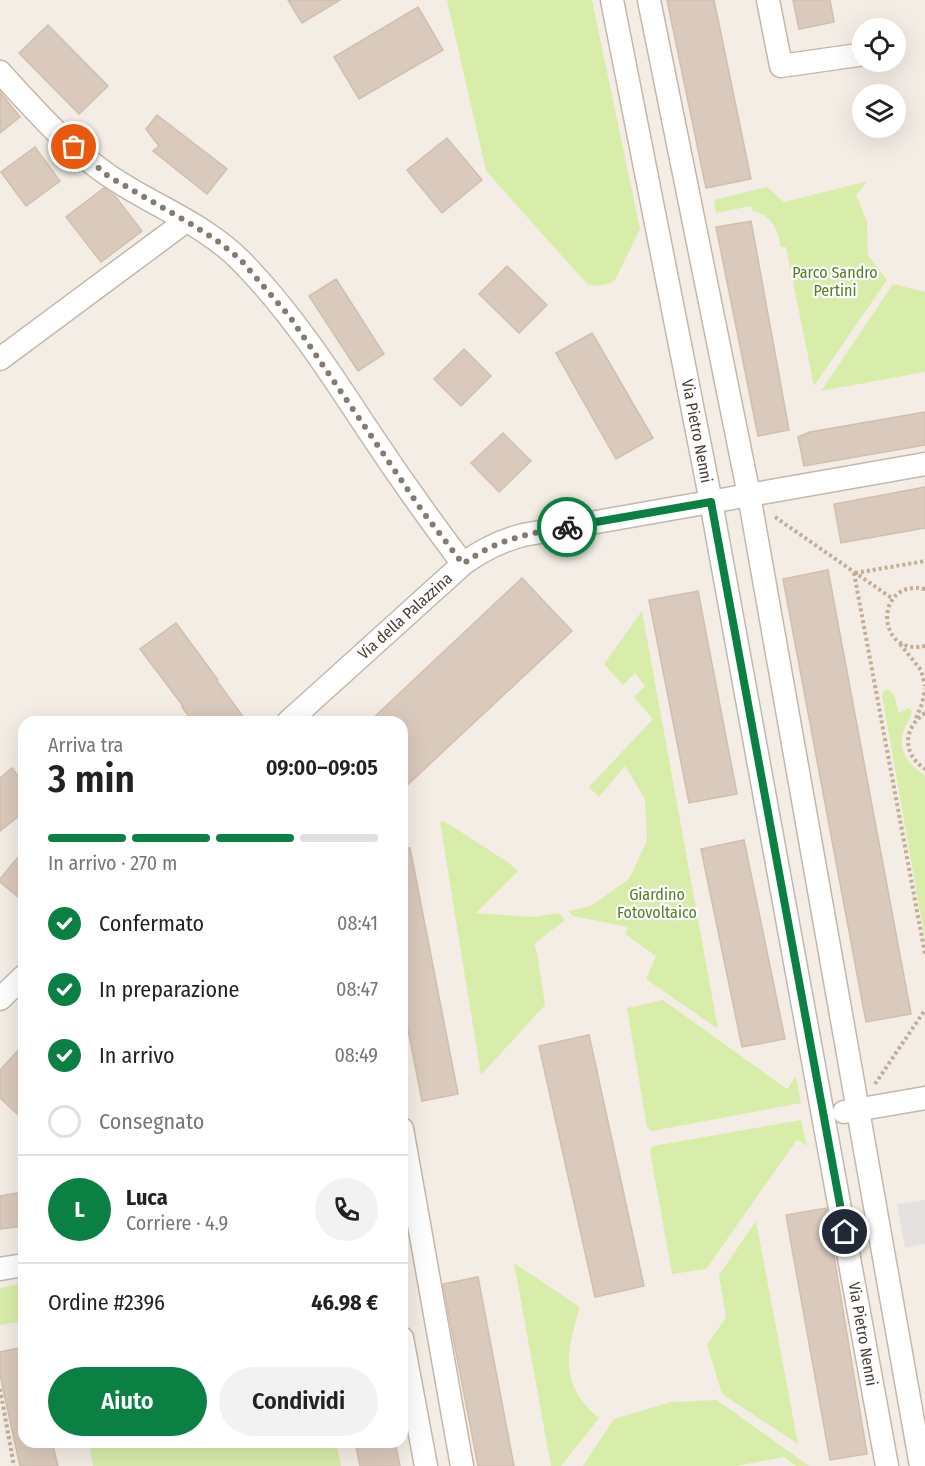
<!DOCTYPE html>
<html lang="it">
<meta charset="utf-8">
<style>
:root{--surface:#fff;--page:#f2f2f2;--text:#222;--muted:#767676;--line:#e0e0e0;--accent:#0b8043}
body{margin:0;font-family:"Fira Sans Condensed",sans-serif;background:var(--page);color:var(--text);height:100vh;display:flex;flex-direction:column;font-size:22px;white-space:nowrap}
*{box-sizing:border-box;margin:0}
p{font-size:20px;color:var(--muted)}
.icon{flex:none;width:33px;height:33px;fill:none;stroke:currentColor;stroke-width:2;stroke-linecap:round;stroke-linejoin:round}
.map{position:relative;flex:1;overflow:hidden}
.side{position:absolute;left:18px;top:716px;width:390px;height:732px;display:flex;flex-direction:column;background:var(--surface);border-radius:18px;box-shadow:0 6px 24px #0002}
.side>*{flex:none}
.tools{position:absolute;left:852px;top:18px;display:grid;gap:12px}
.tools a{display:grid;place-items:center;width:54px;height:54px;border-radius:50%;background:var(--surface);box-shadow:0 6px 24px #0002;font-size:30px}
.pin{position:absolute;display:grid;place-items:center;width:51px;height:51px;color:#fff;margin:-26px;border:3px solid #fff;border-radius:50%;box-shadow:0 2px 6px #0007}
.courier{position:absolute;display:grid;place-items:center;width:60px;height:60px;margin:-30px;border:4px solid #0b8043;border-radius:50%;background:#fff;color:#222;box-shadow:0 2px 8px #0007}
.overview em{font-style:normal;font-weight:600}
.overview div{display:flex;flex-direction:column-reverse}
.overview{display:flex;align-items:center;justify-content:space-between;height:102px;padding:0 30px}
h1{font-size:39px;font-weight:600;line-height:45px}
.bar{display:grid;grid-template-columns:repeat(4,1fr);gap:9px 6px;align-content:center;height:72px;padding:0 30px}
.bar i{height:8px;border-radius:4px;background:var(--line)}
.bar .on{background:var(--accent)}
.bar p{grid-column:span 4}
.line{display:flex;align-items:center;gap:15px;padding:0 30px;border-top:2px solid var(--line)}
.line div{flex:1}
.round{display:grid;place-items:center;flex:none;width:63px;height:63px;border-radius:32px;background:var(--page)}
ol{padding:0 30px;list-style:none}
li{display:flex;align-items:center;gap:18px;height:66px}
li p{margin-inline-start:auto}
li .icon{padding:6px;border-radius:50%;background:var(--accent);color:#fff;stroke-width:4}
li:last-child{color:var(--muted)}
li i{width:33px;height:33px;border:3px solid var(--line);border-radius:50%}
.primary-button{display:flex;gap:12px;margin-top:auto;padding:12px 30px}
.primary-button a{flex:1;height:69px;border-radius:36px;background:var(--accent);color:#fff;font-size:24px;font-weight:600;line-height:69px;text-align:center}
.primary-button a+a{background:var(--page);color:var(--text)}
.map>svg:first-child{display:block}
.green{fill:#d8edaa}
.parking{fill:#e5e1de}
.building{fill:#dacabd;stroke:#d2beac;stroke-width:1.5}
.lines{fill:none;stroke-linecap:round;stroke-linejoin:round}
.minor-casing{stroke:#c4b7aa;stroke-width:25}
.path{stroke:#c4ad97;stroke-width:4;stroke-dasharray:3 3;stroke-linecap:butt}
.minor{stroke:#fff;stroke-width:22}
.done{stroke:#847b72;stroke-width:6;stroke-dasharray:0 10.8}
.route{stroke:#0b8043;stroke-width:8}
.labels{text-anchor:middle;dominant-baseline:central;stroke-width:4.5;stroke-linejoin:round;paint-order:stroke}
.park-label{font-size:16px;fill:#537f22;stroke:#fff}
.street-label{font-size:16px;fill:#473d34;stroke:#fff}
</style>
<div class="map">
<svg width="925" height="1466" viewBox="0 0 925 1466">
<rect width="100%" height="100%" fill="#f4ede5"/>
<g class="green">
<path d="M 447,0 L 592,0 L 640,229 L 615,280 C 606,286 598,287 587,284 L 486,171 Z"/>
<path d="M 868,181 L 856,195 L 867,221 L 868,255 L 887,280 L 814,386 L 786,247 L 781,247 C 777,229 773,216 753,211 L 751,206 L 716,213 L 714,200 L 767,187 L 784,202 Z"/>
<path d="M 893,284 L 925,292 L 925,372 L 821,391 Z"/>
<path d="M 642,611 L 718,1029 L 646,979 L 656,956 L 625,934 L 628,927 L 573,916 L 568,911 L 591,906 L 629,879 L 647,841 L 645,799 L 625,766 L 599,797 L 589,787 L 653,719 L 634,697 L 645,686 L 635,673 L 623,685 L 604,664 Z"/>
<path d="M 888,689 L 894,695 L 899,713 L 908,708 L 912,711 C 911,718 906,723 904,730 C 896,750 909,766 925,775 L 925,940 L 882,695 L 883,691 Z"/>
<path d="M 444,821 L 509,863 L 518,871 L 476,913 L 533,917 L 559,913 L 565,920 L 534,944 L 537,952 L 545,1005 L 481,1075 L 440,822 Z"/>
<path d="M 663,1000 L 787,1089 L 796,1076 L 801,1103 L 652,1131 L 647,1128 L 627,1008 Z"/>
<path d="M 801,1120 L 807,1146 L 797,1140 L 706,1269 L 672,1274 L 650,1151 L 653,1146 Z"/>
<path d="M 756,1221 L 798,1444 L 722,1394 L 707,1345 L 726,1317 L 719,1275 Z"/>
<path d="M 514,1263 L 580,1307 C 566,1352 559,1385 599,1418 L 561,1466 L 551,1466 Z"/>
<path d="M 24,1283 L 24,1321 L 0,1325 L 0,1288 Z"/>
<path d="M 717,1400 L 809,1466 L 796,1466 L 784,1457 L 736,1466 L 583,1466 L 614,1419 L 671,1402 Z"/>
<path d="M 89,1442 L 336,1442 L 341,1466 L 93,1466 Z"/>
</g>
<path class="parking" d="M 925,1200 L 925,1244 L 905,1248 L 897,1204 Z"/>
<g class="building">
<path d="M 288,0 L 340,0 L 302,23 Z"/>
<path d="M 667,0 L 714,0 L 751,179 L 706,188 Z"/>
<path d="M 793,0 L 830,0 L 834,22 L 799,29 Z"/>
<path d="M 418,7 L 443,50 L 359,99 L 334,57 Z"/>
<path d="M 48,25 L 108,86 L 79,114 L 19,53 Z"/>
<path d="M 0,92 L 20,117 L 0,133 Z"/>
<path d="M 157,115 L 227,169 L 207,194 L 153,151 L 159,146 L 146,129 Z"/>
<path d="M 447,138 L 482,180 L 442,213 L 407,170 Z"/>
<path d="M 35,147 L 60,181 L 26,206 L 1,172 Z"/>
<path d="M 104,188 L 115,196 L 142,231 L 101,262 L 66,217 Z"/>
<path d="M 751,221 L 789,430 L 758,436 L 716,227 Z"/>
<path d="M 507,266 L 547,305 L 519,333 L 479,294 Z"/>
<path d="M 336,279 L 384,354 L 358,371 L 309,296 Z"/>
<path d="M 592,333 L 653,438 L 616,459 L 556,353 Z"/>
<path d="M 464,349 L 491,376 L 461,406 L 434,379 Z"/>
<path d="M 925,412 L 925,445 L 804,466 L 798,437 L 810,432 Z"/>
<path d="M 503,433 L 531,461 L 499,492 L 471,463 Z"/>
<path d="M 925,487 L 925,528 L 841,543 L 834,504 Z"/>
<path d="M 828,570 L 911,1014 L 866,1022 L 783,579 Z"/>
<path d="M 522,578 L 572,631 L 402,790 L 402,722 L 369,722 Z"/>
<path d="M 698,591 L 737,794 L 689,803 L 649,600 Z"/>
<path d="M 176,623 L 218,680 L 217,681 L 247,722 L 193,722 L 182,707 L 183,706 L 140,649 Z"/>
<path d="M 12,768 L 24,783 L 24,812 L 0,831 L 0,778 Z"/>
<path d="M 744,840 L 785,1039 L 742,1047 L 701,849 Z"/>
<path d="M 402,848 L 410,848 L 458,1094 L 422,1101 L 402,999 Z"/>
<path d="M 24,850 L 24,902 L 0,882 L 0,879 Z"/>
<path d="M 589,1035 L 644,1286 L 595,1297 L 539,1046 Z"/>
<path d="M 24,1044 L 24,1120 L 0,1098 L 0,1070 Z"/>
<path d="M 24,1192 L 24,1226 L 0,1229 L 0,1196 Z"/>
<path d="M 826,1208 L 867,1454 L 830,1460 L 786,1215 Z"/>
<path d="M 478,1277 L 514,1466 L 478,1466 L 454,1342 L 443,1284 Z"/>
<path d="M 24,1347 L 24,1442 L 52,1442 L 58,1466 L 20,1466 L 0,1375 L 0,1352 Z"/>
<path d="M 355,1442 L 395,1442 L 400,1466 L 360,1466 Z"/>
</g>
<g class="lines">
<g class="minor-casing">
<g id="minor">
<path d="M 612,0 L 711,502 L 887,1466"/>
<path d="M 649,0 L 749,495 L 921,1466"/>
<path d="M 768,0 L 781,66 L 858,55"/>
<path d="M 0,72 C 33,108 67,147 108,175 C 151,205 204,223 241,261 C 290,311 328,369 366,427 C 397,474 429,519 463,564"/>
<path d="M 0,359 L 186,221"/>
<path d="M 288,722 L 463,564 C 482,550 500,541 523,535 L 925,464"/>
<path d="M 0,999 L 24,976"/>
<path d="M 844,1112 L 925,1098"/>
<path d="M 402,1129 L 462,1466"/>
<path d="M 0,1269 L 24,1265"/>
<path d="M 402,1338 L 426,1466"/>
</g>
</g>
<g class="path">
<path d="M 775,517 L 893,599"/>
<path d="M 854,573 L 925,954"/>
<path d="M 855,573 L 925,561"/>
<path d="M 925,589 C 874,578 875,657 925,646"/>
<path d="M 900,644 L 921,670 L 925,686"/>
<path d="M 925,713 C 903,728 902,754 925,769"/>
<path d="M 916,718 L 922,704 L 925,689"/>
<path d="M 875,1084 L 925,1010"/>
<path d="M 0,1389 L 14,1466"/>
</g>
<use href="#minor" class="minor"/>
</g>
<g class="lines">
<path class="done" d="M 74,147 L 108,176 L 191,224 L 219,242 L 240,259 L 290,317 L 423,512 L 463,564 C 497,539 527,534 567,527"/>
<path class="route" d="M 567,527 L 711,502 L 845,1232"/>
</g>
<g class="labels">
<g class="park-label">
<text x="835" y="272">Parco Sandro<tspan x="835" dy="18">Pertini</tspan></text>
<text x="657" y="894">Giardino<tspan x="657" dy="18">Fotovoltaico</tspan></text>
</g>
<g class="street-label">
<text transform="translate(697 431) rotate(79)">Via Pietro Nenni</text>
<text transform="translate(405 616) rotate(-42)">Via della Palazzina</text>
<text transform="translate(863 1334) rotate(80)">Via Pietro Nenni</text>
</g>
</g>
</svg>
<div class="tools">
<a><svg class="icon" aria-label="locate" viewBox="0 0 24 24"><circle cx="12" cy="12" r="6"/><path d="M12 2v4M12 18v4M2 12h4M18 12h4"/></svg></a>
<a><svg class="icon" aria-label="layers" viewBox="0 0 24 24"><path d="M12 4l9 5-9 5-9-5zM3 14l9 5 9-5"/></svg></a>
</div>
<div class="pin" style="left:74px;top:147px;background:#ea580c"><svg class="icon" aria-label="bag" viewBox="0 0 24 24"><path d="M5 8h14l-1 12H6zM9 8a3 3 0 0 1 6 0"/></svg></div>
<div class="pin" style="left:845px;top:1232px;background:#1f2937"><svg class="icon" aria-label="home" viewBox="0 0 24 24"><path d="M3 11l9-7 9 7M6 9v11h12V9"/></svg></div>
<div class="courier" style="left:567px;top:527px"><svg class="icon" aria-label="bike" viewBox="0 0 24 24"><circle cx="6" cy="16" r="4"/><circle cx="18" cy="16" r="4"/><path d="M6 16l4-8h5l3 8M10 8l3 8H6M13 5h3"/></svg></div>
<section class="side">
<div class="overview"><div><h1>3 min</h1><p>Arriva tra</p></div><em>09:00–09:05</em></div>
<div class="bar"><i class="on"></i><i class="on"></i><i class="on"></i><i></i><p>In arrivo · 270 m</p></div>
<ol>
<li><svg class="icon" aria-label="check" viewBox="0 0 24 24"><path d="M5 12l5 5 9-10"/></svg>Confermato<p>08:41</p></li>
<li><svg class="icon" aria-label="check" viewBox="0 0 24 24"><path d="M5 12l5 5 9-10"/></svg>In preparazione<p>08:47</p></li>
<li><svg class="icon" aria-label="check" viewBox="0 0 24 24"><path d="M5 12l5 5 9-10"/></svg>In arrivo<p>08:49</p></li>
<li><i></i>Consegnato</li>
</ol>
<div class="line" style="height:108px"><b class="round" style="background:var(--accent);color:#fff">L</b><div><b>Luca</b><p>Corriere · 4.9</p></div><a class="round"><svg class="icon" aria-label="phone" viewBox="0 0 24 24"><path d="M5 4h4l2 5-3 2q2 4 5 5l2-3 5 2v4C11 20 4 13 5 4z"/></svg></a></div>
<div class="line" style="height:78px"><div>Ordine #2396</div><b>46.98 €</b></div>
<div class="primary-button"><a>Aiuto</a><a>Condividi</a></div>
</section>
</div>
